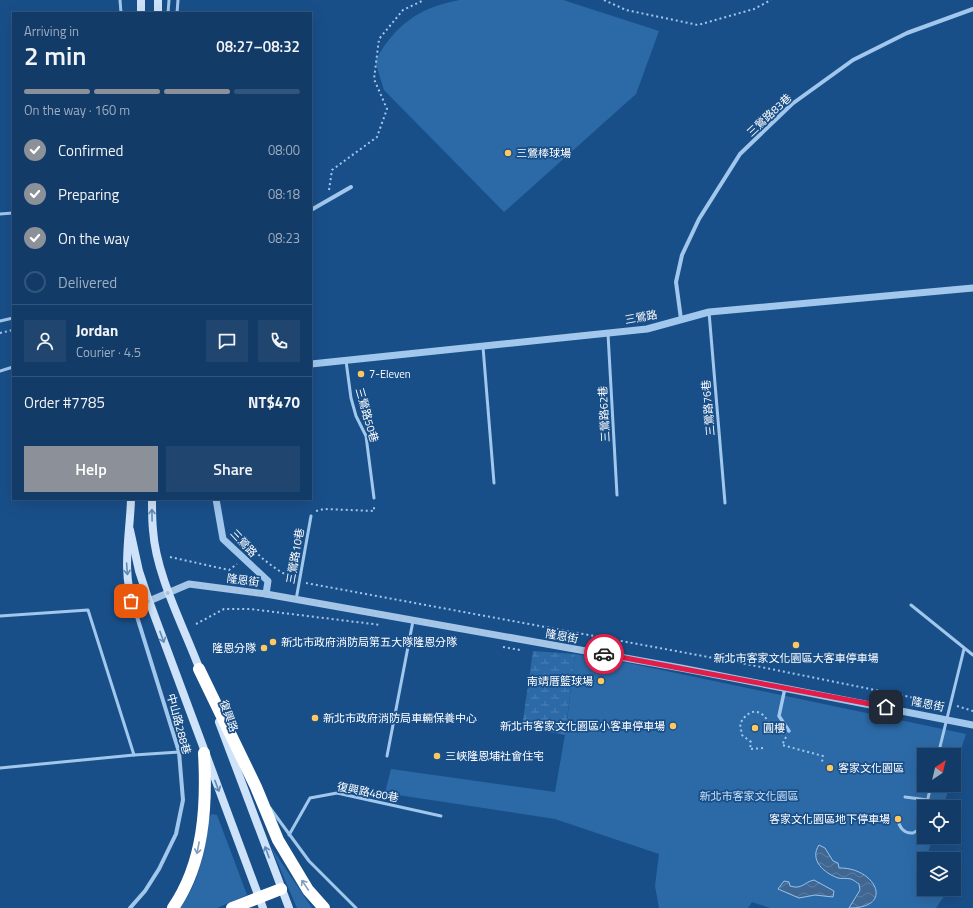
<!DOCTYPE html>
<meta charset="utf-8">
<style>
:root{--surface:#133b67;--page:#204670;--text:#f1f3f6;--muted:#9dadc0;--line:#32557b;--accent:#8c9099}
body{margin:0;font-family:"Titillium Web","Noto Sans TC",sans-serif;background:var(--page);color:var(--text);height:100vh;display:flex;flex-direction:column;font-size:15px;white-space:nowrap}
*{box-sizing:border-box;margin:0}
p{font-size:13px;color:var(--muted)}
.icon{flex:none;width:22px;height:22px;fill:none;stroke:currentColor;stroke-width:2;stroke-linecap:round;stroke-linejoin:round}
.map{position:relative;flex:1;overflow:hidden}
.details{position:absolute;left:12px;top:12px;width:300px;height:488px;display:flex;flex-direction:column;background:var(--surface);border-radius:0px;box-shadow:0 4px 16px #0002,0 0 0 1px var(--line)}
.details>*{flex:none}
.needle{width:26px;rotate:35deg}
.controls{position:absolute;left:917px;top:748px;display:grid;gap:8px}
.controls a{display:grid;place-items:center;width:44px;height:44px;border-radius:0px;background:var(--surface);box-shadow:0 4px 16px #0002,0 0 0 1px var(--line);font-size:20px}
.pin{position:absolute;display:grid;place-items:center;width:34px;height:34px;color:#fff;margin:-17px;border-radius:8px;box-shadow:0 2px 6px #0006}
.courier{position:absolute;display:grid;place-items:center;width:40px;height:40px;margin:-20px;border:3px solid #e11d48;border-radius:50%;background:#fff;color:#222;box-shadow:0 1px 5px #0007}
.summary em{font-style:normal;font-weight:600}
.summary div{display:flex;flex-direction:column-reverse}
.summary{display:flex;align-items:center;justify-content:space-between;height:68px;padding:0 12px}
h1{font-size:26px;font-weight:600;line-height:30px}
.bar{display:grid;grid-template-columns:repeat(4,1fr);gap:6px 4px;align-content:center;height:48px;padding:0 12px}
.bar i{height:5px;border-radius:3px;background:var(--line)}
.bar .current{background:var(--accent)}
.bar p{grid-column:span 4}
.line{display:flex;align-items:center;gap:10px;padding:0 12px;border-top:1px solid var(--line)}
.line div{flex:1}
.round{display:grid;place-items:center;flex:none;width:42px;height:42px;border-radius:0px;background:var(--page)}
ol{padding:0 12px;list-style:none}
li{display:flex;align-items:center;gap:12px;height:44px}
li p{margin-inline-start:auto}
li .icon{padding:4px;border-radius:50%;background:var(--accent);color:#fff;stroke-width:4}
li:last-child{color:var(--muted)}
li i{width:22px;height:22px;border:2px solid var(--line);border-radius:50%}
.button{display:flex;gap:8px;margin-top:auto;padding:8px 12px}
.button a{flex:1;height:46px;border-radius:0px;background:var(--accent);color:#fff;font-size:16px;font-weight:600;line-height:46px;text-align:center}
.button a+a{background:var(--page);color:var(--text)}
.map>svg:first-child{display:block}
.green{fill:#2c6aa7}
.wetland{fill:url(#wetland-marsh)}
.water{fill:url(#water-waves);stroke:#94c3ef}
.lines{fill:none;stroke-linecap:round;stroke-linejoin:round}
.path{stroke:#a1c7ed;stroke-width:2;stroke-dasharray:2 3;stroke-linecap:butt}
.service{stroke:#a1c7ed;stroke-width:3}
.pedestrian{stroke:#a1c7ed;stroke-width:3.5}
.minor{stroke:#a1c7ed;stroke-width:4}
.tertiary{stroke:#a1c7ed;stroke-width:7}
.secondary{stroke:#cee3f9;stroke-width:8}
.motorway{stroke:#fff;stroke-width:12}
.oneway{stroke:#618ab6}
.oneway2{stroke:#809ebe}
.done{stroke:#aec1d6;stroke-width:4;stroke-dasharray:0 7.2}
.route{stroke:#e11d48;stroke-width:5}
.poi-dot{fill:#ffc85e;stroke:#194f89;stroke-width:1.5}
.labels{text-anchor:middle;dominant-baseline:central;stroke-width:3.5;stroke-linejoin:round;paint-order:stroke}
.street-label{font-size:11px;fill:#fff;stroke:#194f89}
.poi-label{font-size:11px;fill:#fff;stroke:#194f89;text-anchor:start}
.park-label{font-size:11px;fill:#c7e0f9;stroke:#194f89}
</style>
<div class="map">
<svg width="973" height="908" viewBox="0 0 973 908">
<defs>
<pattern id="wetland-marsh" width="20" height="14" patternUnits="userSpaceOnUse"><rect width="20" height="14" fill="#2c6aa7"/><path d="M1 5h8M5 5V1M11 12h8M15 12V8" fill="none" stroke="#4c80b4"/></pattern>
<pattern id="water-waves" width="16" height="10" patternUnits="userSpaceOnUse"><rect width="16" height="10" fill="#3f6791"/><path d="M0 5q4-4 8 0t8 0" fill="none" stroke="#5c7ea2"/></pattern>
</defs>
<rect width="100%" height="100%" fill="#194f89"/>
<g class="green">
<path d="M 460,0 L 563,0 L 659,31 L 636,94 L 504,212 L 384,90 L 375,61 C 395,25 419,7 460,0 Z"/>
<path d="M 575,654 L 633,664 L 966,734 L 954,771 L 954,755 L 924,755 L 924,785 L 950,785 L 943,807 L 924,807 L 924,837 L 933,837 L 926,859 L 924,859 L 924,889 L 949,889 L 936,908 L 770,908 L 752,902 L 748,908 L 659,908 L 655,886 L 659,854 L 555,819 L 385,793 L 391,769 L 555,792 L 566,729 Z"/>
<path d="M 212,814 L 217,815 L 247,895 L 217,908 L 180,908 C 200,882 205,849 209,818 Z"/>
<path d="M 271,847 L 312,908 L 297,908 Z"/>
</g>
<path class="wetland" d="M 533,651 L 575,654 L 565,735 L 522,727 Z"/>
<g class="water">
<path d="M 819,845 L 825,848 L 833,861 L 838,863 L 839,868 C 875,867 896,908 849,908 L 860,890 L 859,884 C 857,883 854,880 851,879 C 847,878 842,879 838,878 C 824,873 809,860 819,845 Z"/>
<path d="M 814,880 L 834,891 L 833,897 L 815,895 L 799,898 L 778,889 L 784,881 L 789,882 L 790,886 C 802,890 804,882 814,880 Z"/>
</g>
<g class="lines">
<g class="path">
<path d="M 604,0 L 626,10 L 698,25 L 754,9 L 771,0"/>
<path d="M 329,190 L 332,170 L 377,137 L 387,109 L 374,79 L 379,39 L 403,10 L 424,0"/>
<path d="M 0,333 L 13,330"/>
<path d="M 316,511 L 324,509 L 374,511 L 374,506"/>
<path d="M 236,537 L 244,538 C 256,555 274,569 292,578"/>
<path d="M 170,557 L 229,570 L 237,564"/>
<path d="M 306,583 L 741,663 L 910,697 L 943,706"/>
<path d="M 196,624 L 224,609 L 250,609 L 381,625"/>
<path d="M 503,647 L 520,650"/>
<path d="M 957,706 L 973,711"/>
<path d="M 786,737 L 782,745 L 823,756 L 822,762"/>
<path d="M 763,748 L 750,749 L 751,742 L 742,735 L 740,724 C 749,707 762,708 770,725"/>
</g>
<g class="service">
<path d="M 120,0 L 121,13"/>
<path d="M 168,13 L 169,0"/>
<path d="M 177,13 L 178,0"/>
<path d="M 0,214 L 13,213"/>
<path d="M 709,312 L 725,503"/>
<path d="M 0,321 L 13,318"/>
<path d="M 608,334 L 617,495"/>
<path d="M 483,347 L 494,483"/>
<path d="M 346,361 L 351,398 L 356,416 L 366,436 L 374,498"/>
<path d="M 0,371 L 13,367"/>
<path d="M 296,600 L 311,516"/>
<path d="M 911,605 L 973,655"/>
<path d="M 0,616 L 88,610 L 134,755"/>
<path d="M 938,755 L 964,649"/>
<path d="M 387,756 L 413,621"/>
<path d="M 0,768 L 134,755 L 179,752"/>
<path d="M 905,797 L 928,800"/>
<path d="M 926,807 L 931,785"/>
<path d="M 270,808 L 309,861 L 356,908"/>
<path d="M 898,819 C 899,828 905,834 913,833 L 920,829 L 924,816"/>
<path d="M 289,835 L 310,798 L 337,793 L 441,816"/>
</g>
<path class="pedestrian" d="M 785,688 L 779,716 L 789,731"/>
<g class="minor">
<path d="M 311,210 L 351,187"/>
<path d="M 681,319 L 676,282 L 682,255 L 699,219 L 740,154 L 792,104 L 853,60 L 907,33 L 973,9"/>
<path d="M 130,908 L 145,891 L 159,869 L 176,834 L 183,800 L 179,752 L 134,607 L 149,601"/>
</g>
<g class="tertiary">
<path d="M 311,364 L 647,329 L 709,312 L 973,288"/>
<path d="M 216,499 L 223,539 L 268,581 L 266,594"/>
<path d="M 149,601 L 189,584 L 266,594 L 681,668 L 973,725"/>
</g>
<g class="secondary">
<path d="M 141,13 L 141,0"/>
<path d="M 158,13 L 158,0"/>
<path d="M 131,499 C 130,535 121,572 134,607"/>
<path d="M 152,499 C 152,509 152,520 153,530 C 156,576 185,629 201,673"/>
<path d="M 130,530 L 139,571 L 149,601 L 263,908"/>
<path d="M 219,722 L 289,908"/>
</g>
<g class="motorway">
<path d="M 199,669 L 256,787 L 278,840 L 308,890 L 324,908"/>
<path d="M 173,908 C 204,863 207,806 204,753"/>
<path d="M 232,908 L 281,889"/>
</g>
</g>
<defs><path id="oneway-shaft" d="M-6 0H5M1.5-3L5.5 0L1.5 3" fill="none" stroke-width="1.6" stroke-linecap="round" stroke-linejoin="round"/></defs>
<g class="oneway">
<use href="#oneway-shaft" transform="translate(152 515) rotate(-91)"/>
<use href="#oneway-shaft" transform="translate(127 569) rotate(86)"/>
<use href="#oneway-shaft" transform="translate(162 637) rotate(70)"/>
<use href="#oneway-shaft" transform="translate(217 786) rotate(69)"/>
<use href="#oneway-shaft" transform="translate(267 852) rotate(-110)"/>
</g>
<g class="oneway2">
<use href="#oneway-shaft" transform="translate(198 848) rotate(101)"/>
<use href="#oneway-shaft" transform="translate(305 885) rotate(-124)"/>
</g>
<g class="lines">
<path class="done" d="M 131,601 L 134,607 L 189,584 L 266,594 L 604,654"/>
<path class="route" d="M 604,654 L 886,707"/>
</g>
<g class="poi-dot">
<circle cx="508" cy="153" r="4"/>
<circle cx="361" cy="374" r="4"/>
<circle cx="273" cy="642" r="4"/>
<circle cx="796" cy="645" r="4"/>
<circle cx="264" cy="648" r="4"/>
<circle cx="601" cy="681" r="4"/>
<circle cx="315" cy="718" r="4"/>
<circle cx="673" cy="726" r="4"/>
<circle cx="755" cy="728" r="4"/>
<circle cx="437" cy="756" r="4"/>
<circle cx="830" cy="768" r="4"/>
<circle cx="898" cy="819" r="4"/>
</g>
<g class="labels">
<g class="street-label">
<text transform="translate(769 115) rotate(-43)">三鶯路83巷</text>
<text transform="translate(641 317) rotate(-10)">三鶯路</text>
<text transform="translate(708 408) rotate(-95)">三鶯路76巷</text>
<text transform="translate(604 414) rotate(-93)">三鶯路62巷</text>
<text transform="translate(367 415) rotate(74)">三鶯路50巷</text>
<text transform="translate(244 543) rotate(47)">三鶯路</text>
<text transform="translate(295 556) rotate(-80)">三鶯路10巷</text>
<text transform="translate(243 580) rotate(7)">隆恩街</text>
<text transform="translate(562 636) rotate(10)">隆恩街</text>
<text transform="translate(928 704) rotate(11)">隆恩街</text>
<text transform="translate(229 716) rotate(70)">復興路</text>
<text transform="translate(179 724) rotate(75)">中山路288巷</text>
<text transform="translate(368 792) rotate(11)">復興路480巷</text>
</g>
<g class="poi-label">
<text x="516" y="153">三鶯棒球場</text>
<text x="369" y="374">7-Eleven</text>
<text x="281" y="642">新北市政府消防局第五大隊隆恩分隊</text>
<text x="256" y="648" text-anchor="end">隆恩分隊</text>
<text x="796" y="658" text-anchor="middle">新北市客家文化園區大客車停車場</text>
<text x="593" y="681" text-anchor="end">南靖厝籃球場</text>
<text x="323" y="718">新北市政府消防局車輛保養中心</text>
<text x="665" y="726" text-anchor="end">新北市客家文化園區小客車停車場</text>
<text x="763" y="728">圓樓</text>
<text x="445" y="756">三峽隆恩埔社會住宅</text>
<text x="838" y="768">客家文化園區</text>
<text x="890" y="819" text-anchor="end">客家文化園區地下停車場</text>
</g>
<g class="park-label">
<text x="749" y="796">新北市客家文化園區</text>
</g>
</g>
</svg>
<div class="controls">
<a><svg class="needle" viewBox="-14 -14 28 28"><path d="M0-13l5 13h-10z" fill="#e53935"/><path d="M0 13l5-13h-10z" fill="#9dadc0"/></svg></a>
<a><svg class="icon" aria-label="locate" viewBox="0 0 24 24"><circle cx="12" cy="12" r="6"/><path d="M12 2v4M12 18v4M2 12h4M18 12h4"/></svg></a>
<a><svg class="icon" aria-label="layers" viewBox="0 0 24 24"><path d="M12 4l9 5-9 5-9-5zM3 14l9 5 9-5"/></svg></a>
</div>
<div class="pin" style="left:131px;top:601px;background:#ea580c"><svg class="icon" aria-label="bag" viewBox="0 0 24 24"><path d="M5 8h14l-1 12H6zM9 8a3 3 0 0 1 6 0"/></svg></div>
<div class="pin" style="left:886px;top:707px;background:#1f2937"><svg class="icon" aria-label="home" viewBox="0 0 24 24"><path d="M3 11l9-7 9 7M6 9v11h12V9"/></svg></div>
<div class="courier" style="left:604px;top:654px"><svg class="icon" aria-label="car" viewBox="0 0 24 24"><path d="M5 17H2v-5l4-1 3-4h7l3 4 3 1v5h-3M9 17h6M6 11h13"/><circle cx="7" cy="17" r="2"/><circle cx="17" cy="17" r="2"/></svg></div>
<section class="details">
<div class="summary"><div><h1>2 min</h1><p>Arriving in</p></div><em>08:27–08:32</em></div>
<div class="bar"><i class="current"></i><i class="current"></i><i class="current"></i><i></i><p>On the way · 160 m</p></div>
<ol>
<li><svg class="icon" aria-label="check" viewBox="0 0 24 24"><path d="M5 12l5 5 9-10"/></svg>Confirmed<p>08:00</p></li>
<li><svg class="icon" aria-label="check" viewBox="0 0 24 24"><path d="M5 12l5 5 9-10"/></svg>Preparing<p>08:18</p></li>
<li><svg class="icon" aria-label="check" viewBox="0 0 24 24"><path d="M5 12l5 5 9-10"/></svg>On the way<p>08:23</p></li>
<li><i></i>Delivered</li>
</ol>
<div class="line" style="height:72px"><a class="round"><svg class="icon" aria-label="person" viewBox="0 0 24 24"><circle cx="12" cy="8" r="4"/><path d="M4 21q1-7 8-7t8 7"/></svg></a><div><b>Jordan</b><p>Courier · 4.5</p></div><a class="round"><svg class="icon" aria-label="chat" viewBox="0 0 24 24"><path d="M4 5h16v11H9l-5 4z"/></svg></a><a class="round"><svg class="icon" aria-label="phone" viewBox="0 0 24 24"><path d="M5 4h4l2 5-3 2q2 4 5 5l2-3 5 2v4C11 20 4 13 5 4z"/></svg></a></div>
<div class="line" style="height:52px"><div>Order #7785</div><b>NT$470</b></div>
<div class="button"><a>Help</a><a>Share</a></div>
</section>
</div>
